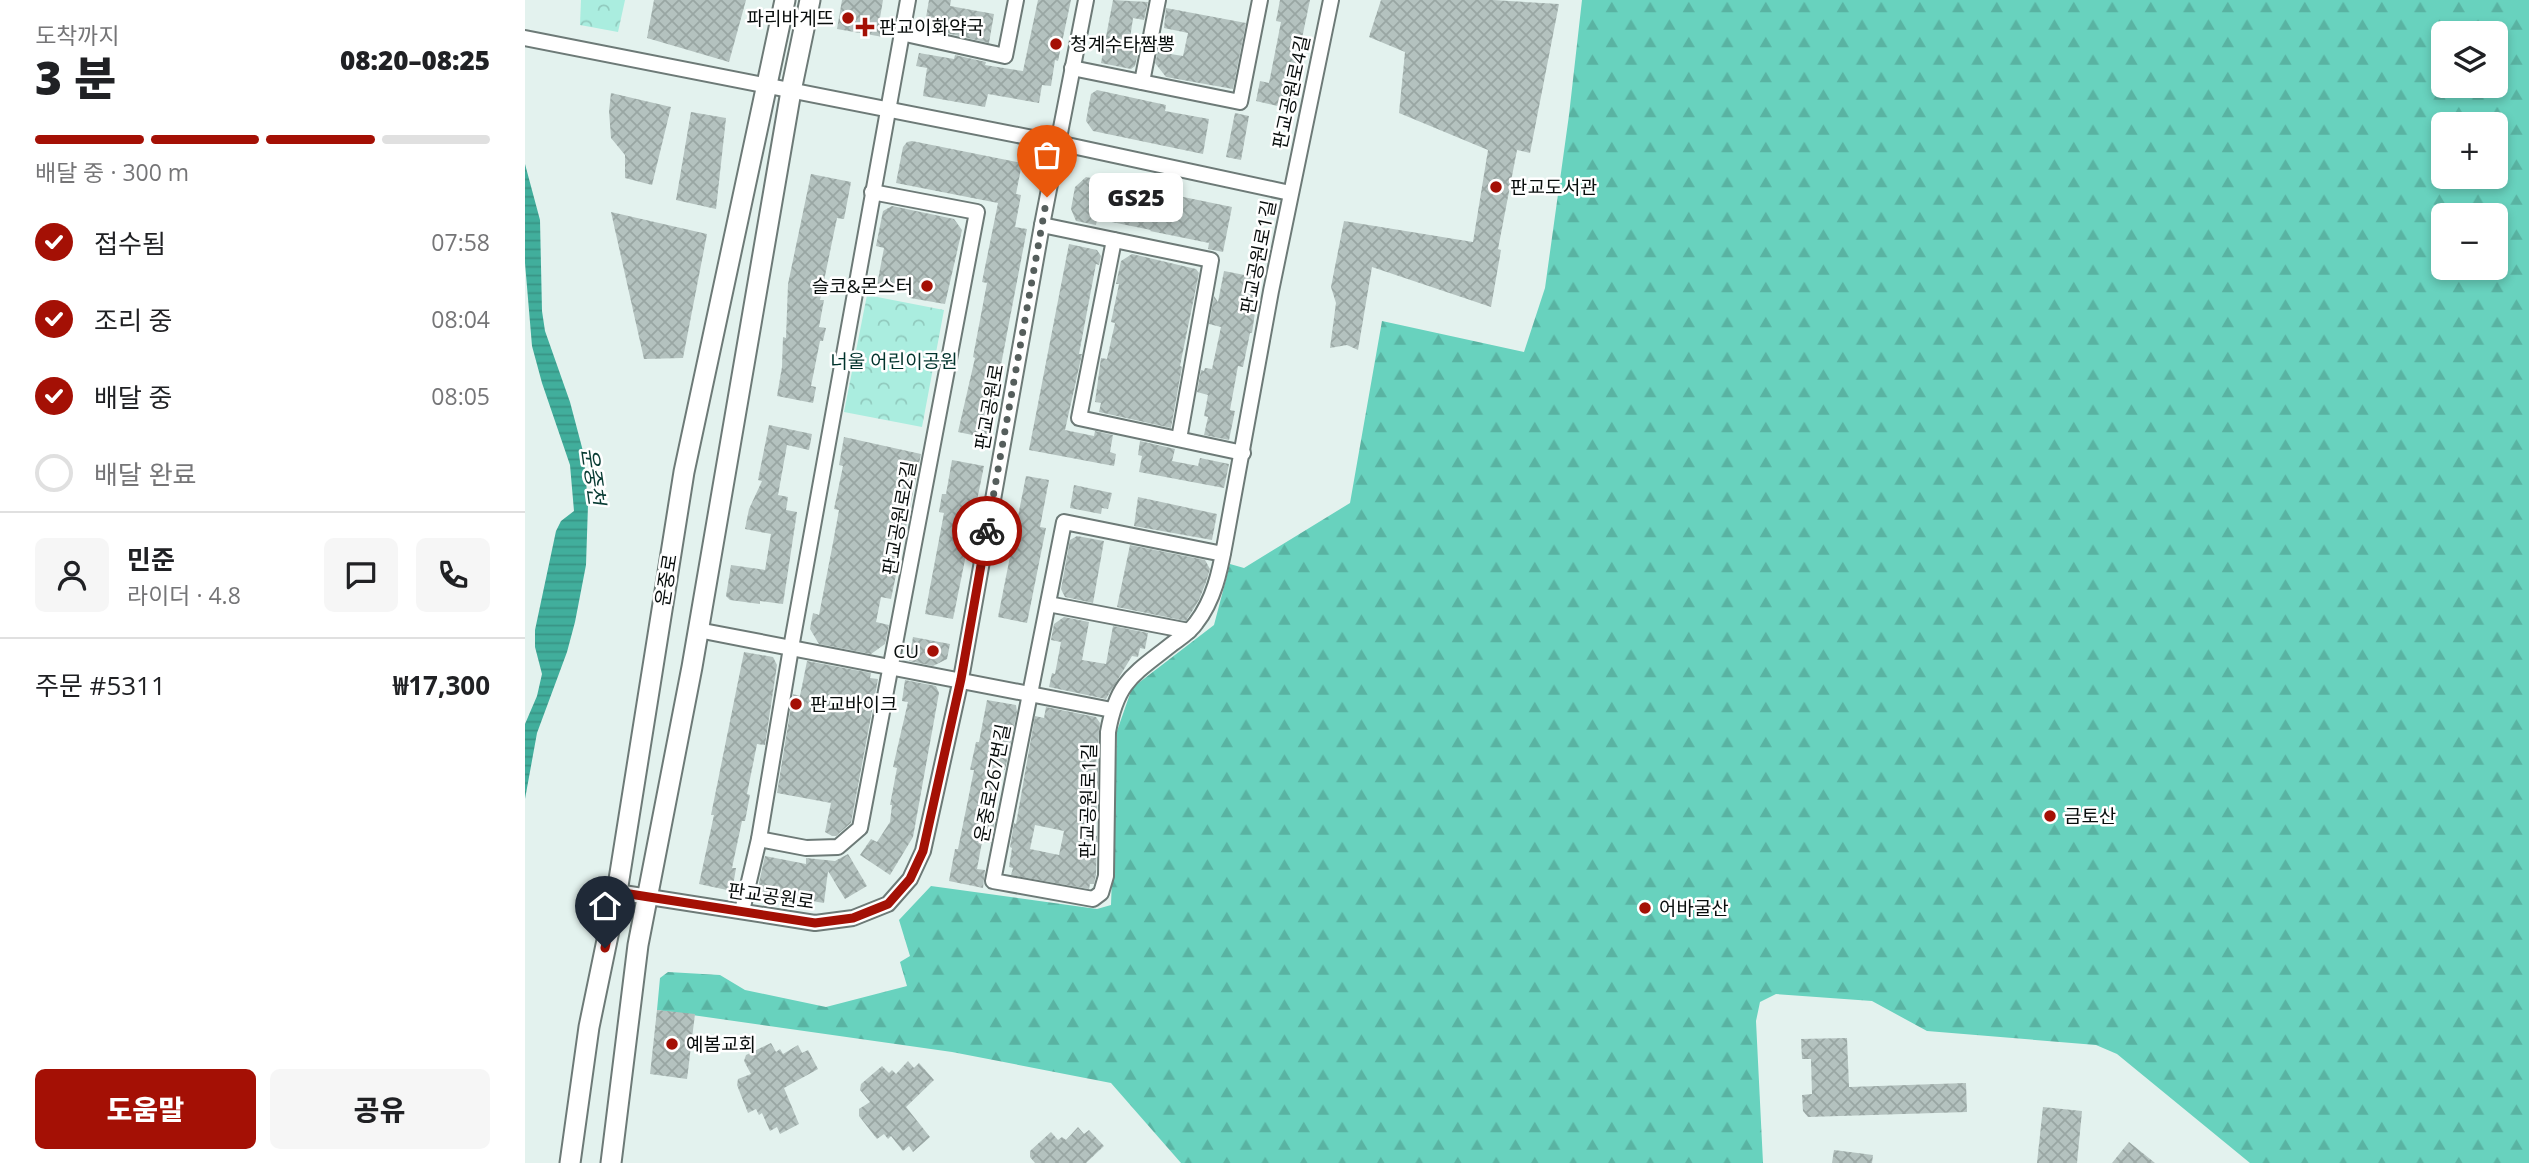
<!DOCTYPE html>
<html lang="ko">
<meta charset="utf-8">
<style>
:root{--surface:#fff;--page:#f6f6f6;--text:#202124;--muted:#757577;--line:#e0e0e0;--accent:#a41005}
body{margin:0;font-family:"Open Sans","Noto Sans KR",sans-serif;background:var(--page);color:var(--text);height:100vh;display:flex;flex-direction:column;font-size:26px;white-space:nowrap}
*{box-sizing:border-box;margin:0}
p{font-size:23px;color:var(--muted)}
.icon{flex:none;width:38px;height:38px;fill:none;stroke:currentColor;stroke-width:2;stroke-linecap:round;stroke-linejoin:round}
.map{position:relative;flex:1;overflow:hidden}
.panel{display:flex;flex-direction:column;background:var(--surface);width:525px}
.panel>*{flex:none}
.buttons{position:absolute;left:1906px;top:21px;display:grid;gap:14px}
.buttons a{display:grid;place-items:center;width:77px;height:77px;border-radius:10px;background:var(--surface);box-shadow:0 4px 10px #0003;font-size:35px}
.pin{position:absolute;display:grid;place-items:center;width:60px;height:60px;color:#fff;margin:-72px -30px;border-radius:50% 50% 50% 0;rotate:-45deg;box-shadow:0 0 7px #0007}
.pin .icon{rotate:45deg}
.courier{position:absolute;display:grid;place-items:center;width:70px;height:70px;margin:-35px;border:5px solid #a41005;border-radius:50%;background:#fff;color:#222;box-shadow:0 2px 9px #0007}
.bubble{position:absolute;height:49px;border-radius:10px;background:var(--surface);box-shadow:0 4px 10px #0003;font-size:23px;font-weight:800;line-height:49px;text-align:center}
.headline em{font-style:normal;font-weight:800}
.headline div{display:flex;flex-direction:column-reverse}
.headline{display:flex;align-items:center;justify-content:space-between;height:119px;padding:0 35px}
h1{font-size:46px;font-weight:800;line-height:52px}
.bar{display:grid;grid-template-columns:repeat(4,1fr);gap:10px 7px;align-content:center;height:84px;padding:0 35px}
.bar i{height:9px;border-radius:5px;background:var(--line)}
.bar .active{background:var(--accent)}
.bar p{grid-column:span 4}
.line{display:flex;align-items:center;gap:18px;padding:0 35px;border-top:2px solid var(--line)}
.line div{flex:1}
.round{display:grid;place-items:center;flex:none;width:74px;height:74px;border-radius:10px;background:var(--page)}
ol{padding:0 35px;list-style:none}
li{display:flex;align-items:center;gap:21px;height:77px}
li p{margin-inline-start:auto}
li .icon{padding:7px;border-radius:50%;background:var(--accent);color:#fff;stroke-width:4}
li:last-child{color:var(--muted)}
li i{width:38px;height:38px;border:4px solid var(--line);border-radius:50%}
.action{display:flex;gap:14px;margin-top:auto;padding:14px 35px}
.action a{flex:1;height:80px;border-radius:10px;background:var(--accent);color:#fff;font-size:28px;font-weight:800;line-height:80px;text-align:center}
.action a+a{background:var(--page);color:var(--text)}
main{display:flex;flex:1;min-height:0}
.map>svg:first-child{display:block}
.forest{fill:url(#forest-firs);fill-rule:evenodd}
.park{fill:url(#park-crowns)}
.water{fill:url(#water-rules)}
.building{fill:url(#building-cross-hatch);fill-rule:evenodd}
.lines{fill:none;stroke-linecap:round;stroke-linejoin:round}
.street-casing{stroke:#6d7a77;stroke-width:18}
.secondary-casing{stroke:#6d7a77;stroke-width:23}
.street{stroke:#fff;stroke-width:14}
.secondary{stroke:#fff;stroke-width:19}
.done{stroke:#555e5c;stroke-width:7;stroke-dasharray:0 12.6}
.route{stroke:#a41005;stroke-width:9}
.poi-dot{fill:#a41005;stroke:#fff;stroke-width:2.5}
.labels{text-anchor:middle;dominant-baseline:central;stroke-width:5;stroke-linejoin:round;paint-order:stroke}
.poi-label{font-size:19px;fill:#090e0d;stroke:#fff;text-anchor:start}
.street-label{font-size:19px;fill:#090e0d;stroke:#fff}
.park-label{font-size:19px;fill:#00332c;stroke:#fff}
.water-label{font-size:21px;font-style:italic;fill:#093c34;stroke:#fff}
</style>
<main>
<section class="panel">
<div class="headline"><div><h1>3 분</h1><p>도착까지</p></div><em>08:20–08:25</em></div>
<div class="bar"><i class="active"></i><i class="active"></i><i class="active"></i><i></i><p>배달 중 · 300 m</p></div>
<ol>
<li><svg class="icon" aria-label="check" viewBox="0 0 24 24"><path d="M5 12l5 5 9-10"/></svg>접수됨<p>07:58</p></li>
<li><svg class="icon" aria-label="check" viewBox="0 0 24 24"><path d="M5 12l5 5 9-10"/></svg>조리 중<p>08:04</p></li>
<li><svg class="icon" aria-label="check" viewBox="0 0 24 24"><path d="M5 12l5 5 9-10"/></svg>배달 중<p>08:05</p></li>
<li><i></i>배달 완료</li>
</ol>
<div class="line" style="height:126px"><a class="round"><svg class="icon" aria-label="person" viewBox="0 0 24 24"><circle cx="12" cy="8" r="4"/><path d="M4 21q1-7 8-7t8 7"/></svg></a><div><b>민준</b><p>라이더 · 4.8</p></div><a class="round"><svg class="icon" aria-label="chat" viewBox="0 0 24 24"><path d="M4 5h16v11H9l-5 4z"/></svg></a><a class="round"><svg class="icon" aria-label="phone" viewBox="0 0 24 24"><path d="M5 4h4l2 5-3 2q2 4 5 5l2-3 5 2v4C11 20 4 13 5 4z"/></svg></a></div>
<div class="line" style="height:91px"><div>주문 #5311</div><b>₩17,300</b></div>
<div class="action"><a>도움말</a><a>공유</a></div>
</section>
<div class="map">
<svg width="2004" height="1163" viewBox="0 0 2004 1163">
<defs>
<pattern id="forest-firs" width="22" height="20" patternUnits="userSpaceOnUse" patternTransform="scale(1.75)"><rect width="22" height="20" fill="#68d2be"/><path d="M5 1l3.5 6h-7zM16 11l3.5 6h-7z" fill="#59b3a2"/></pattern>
<pattern id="park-crowns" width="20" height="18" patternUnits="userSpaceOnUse" patternTransform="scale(1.75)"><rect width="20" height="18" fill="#aaeddf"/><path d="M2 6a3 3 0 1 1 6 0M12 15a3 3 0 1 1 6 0" fill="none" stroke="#91cabe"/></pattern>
<pattern id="water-rules" width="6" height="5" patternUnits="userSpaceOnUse" patternTransform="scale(1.75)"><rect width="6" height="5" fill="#41ae9c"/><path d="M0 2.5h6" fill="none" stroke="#389485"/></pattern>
<pattern id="building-cross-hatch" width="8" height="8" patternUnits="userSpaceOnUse" patternTransform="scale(1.75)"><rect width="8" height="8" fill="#b4c2bf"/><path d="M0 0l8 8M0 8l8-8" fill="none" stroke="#99a6a3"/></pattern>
</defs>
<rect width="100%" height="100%" fill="#e3f2ee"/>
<path class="forest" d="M 1057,0 L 2004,0 L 2004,1163 L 1725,1163 L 1592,1054 L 1571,1045 L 1402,1031 L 1347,1001 L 1251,994 L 1235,1002 L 1231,1021 L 1238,1163 L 656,1163 L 586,1083 L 427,1052 L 132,1010 L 135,978 L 143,972 L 195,975 L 220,990 L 301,1007 L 382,986 L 375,962 L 385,956 L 374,920 L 406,886 L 572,909 L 586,905 L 592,731 L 607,688 L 689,625 L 705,564 L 719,568 L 825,503 L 857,321 L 999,352 L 1020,288 L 1044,115 ZM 1918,33 L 1970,33 L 1970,86 L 1918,86 ZM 1918,124 L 1970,124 L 1970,177 L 1918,177 ZM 1918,215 L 1970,215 L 1970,268 L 1918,268 Z"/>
<g class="park">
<path d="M 56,0 L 100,0 L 93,32 L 55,25 Z"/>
<path d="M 342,295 L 419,310 L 397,427 L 319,412 Z"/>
</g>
<path class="water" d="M 0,164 L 15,220 L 17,311 L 20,331 L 45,402 L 59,455 L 63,505 L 61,565 L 50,622 L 42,652 L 12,733 L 0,799 L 0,724 L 12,696 L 17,674 L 10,647 L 10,630 L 31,531 L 36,521 L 49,511 L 45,465 L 17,383 L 7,346 L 0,263 Z"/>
<g class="building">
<path d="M 129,0 L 221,0 L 204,62 L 122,38 Z"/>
<path d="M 317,0 L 358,0 L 354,24 L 361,25 L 358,37 L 312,29 Z"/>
<path d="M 404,0 L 426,0 L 425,6 L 469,14 L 464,43 L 404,29 L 400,23 Z"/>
<path d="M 513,0 L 546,0 L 533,61 L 530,60 L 526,86 L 517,85 L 514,103 L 463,94 L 460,107 L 398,96 L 402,68 L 391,66 L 394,53 L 429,59 L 430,55 L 461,62 L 460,65 L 498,71 Z"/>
<path d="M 588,0 L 623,2 L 619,20 L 608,18 L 604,46 L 614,48 L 610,66 L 606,69 L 576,63 Z"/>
<path d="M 755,0 L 785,0 L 776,43 L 779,43 L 766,109 L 731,101 L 735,81 L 744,83 L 756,22 L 751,21 Z"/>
<path d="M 856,0 L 968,0 L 1034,4 L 1005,153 L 992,150 L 973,249 L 976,250 L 966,307 L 847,267 L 833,350 L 822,345 L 805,348 L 811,303 L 806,287 L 819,221 L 948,242 L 963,150 L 874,113 L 880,52 L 844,37 Z"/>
<path d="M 641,8 L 721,23 L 708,89 L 641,77 L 630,63 L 633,52 L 658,56 L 663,33 L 639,28 Z"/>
<path d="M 572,90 L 641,105 L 640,111 L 684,119 L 678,154 L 568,131 L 561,121 L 566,94 Z"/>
<path d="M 86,93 L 146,107 L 127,185 L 100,178 L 100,155 L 86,138 L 84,111 Z"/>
<path d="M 166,112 L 201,118 L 191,209 L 151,200 Z"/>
<path d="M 710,113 L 724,116 L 716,160 L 701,157 Z"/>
<path d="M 387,141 L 497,163 L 491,194 L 496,195 L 490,227 L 502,229 L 462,438 L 433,432 L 450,358 L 448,357 L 462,283 L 457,282 L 473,203 L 371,183 L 378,147 L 382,142 Z"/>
<path d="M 286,174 L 326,182 L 319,219 L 312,218 L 295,300 L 299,300 L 294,327 L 301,328 L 298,341 L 295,341 L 286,386 L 291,387 L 288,403 L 252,396 L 257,367 L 258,337 L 261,338 L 263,284 Z"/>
<path d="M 561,177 L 707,207 L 698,252 L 683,249 L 684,243 L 625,231 L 626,230 L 572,219 L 571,225 L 551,221 L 546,209 L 550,187 Z"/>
<path d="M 367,206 L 429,219 L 437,230 L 420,304 L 385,298 L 386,292 L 352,285 L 359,248 L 351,246 L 358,211 Z"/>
<path d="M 86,212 L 182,234 L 158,358 L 119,359 Z"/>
<path d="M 544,244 L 572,250 L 576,256 L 574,265 L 571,264 L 554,354 L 557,354 L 540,430 L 569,436 L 570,431 L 588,435 L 585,452 L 591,454 L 589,466 L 504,450 Z"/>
<path d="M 607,254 L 671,269 L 674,273 L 655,366 L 657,367 L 646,428 L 574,412 L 576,403 L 570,402 L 576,358 L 582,359 L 590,323 L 586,322 L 594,284 L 591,284 L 596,261 Z"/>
<path d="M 699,271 L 735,278 L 727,333 L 725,333 L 718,367 L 713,366 L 705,410 L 710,411 L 704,440 L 679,435 L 683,417 L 679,416 L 683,395 L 672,392 L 676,370 L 679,371 L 680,368 L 687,369 L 696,327 L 684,324 L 689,296 L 693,302 Z"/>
<path d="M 244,425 L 287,434 L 284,450 L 262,445 L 253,495 L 263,497 L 261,510 L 272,512 L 258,604 L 235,601 L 235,604 L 205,600 L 201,596 L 206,565 L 240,570 L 246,534 L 220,529 L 224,509 L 237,481 L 233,480 Z"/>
<path d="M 319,437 L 396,454 L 366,599 L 356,597 L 351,622 L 364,625 L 360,644 L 346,654 L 294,644 L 285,629 L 288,613 L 294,615 L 307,548 L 314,510 L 309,509 L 318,466 L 314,465 Z"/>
<path d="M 615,441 L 650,449 L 647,461 L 673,466 L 675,458 L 704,464 L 699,488 L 614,472 L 617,456 L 613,455 Z"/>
<path d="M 427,460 L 459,466 L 428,619 L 400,614 L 419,513 L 414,512 L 417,494 L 421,494 Z"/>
<path d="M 501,476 L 524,480 L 515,527 L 521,528 L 502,623 L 473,617 Z"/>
<path d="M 549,485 L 587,493 L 583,509 L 577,508 L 576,514 L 545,508 Z"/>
<path d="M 613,497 L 692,514 L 687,540 L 609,526 Z"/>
<path d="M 552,536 L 579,541 L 568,603 L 540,597 L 536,589 L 545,540 Z"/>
<path d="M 605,545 L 680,560 L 685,569 L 681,582 L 674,600 L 661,621 L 592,607 Z"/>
<path d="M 539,617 L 564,622 L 557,660 L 581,664 L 588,626 L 623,633 L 620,649 L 615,648 L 613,657 L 607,656 L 581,699 L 524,687 L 527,673 L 530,674 L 536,642 L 526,640 L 529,624 Z"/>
<path d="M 388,637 L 425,644 L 422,659 L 408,666 L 384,661 Z"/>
<path d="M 219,652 L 248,657 L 252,665 L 240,745 L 232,744 L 222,794 L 225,795 L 220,821 L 217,821 L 207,868 L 211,868 L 208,886 L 202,890 L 174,884 L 189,815 L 186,815 Z"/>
<path d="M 282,661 L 346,673 L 345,678 L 353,679 L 326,823 L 311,836 L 307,836 L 300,832 L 306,803 L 252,793 L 268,694 L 275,696 Z"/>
<path d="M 380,680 L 411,686 L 414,693 L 388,837 L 365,875 L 335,855 L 346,839 L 352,842 L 365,822 L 367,805 L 365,805 L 372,768 L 368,767 L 383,702 L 377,701 Z"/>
<path d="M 462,700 L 491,705 L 492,712 L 480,770 L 476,769 L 466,819 L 470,820 L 466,843 L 457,842 L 452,869 L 460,870 L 458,888 L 424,881 L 430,849 L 433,849 L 449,770 L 445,770 L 451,742 L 454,742 Z"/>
<path d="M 521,707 L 571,717 L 575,723 L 571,765 L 573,765 L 573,783 L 569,804 L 572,805 L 572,809 L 567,835 L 572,836 L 571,875 L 569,884 L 565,884 L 564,889 L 486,875 L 488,868 L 484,867 L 487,848 L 485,847 L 489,823 L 491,824 L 510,716 L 519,718 ZM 510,825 L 539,831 L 534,855 L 505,849 Z"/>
<path d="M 323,854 L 342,886 L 320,899 L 303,871 L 299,903 L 237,893 L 233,887 L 240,856 L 281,864 L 281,858 L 310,861 Z"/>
<path d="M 132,1010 L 170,1014 L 162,1079 L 125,1074 Z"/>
<path d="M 1322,1038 L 1324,1087 L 1441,1083 L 1442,1112 L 1283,1117 L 1278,1111 L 1277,1095 L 1287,1094 L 1286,1059 L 1277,1059 L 1276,1039 Z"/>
<path d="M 246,1043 L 251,1052 L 255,1049 L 258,1054 L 273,1045 L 277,1053 L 283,1050 L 293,1069 L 259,1088 L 274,1124 L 255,1134 L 252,1127 L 245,1131 L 237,1113 L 234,1115 L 231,1109 L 223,1113 L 212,1085 L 213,1079 L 226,1074 L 219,1061 L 221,1055 Z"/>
<path d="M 383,1061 L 389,1068 L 394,1063 L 409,1080 L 381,1107 L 405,1137 L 388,1152 L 384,1146 L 378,1151 L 366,1136 L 363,1139 L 359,1134 L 352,1139 L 334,1116 L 334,1109 L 345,1102 L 335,1090 L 336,1084 L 357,1066 L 364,1073 L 367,1070 L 371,1074 Z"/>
<path d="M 1518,1107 L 1557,1111 L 1552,1163 L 1512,1163 Z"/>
<path d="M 553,1127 L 559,1134 L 564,1130 L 579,1146 L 561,1163 L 510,1163 L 505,1157 L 505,1151 L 526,1132 L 533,1140 L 537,1137 L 541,1140 Z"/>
<path d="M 1604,1142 L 1630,1163 L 1587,1163 Z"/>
<path d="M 1309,1150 L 1348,1155 L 1347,1163 L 1307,1163 Z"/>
</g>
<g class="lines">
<g class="street-casing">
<g id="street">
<path d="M 376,33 L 480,56 L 491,0"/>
<path d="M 0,38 L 533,143 L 765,193"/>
<path d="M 547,68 L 715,102 L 735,0"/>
<path d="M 617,82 L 633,0"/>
<path d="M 517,225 L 686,260 L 654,439"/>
<path d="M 589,240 L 554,418 L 718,453"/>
<path d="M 698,554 L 539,522 L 468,881 L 568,899 L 576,893 L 581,876 L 583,732 C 592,681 608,675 647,644 C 655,638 665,632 671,623 C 689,600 695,571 700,543 L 746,291 L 806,0"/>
<path d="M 523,604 L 664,631"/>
<path d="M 173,630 L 587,710"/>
<path d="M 234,839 L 281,848 L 313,847 L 335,828 L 452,212 L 347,192"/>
<path d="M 92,892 L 290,923 L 328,918 L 363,904 L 385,879 L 398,851 L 436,679 L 517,225 L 561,0"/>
<path d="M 217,911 L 234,839 L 266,648 L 383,0"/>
</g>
</g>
<g class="secondary-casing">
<g id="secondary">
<path d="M 45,1163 L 64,1027 L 92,892 L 159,472 L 260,0"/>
<path d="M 86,1163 L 113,945 L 167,667 L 266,91 L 285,0"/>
</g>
</g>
<use href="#street" class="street"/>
<use href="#secondary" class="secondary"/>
</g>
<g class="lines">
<path class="done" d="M 462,531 L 522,197"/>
<path class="route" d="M 80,948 L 92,892 L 290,923 L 328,918 L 363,904 L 385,879 L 398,851 L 436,679 L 462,531"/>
</g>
<g class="poi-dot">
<circle cx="323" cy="18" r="7"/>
<path d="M336.5 16.5h7v7h7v7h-7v7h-7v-7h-7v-7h7z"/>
<circle cx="531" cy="44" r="7"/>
<circle cx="971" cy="187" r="7"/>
<circle cx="402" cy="286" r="7"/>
<circle cx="408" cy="651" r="7"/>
<circle cx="271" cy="704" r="7"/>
<circle cx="1525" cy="816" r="7"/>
<circle cx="1120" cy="908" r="7"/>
<circle cx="147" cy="1044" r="7"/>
</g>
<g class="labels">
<g class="poi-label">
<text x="309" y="18" text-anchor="end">파리바게뜨</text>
<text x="354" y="27">판교이화약국</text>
<text x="545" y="44">청계수타짬뽕</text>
<text x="985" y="187">판교도서관</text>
<text x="388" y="286" text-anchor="end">슬코&amp;몬스터</text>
<text x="394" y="651" text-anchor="end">CU</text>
<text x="285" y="704">판교바이크</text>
<text x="1539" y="816">금토산</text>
<text x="1134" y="908">어바굴산</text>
<text x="161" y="1044">예봄교회</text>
</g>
<g class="street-label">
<text transform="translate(766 92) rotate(-78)">판교공원로4길</text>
<text transform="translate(733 257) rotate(-79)">판교공원로1길</text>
<text transform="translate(464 407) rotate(-80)">판교공원로</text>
<text transform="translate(374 518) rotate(-80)">판교공원로2길</text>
<text transform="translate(141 580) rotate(-81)">운중로</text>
<text transform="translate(467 783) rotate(-79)">운중로267번길</text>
<text transform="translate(563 801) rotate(-89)">판교공원로1길</text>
<text transform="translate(246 896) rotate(8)">판교공원로</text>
</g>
<g class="park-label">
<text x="369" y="361">너울 어린이공원</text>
</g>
<g class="water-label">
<text transform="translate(69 476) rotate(82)">운중천</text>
</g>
</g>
</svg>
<div class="buttons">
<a><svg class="icon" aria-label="layers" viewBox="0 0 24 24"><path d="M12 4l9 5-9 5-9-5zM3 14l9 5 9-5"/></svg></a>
<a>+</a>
<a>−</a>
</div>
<div class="pin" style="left:522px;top:197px;background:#ea580c"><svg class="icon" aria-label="bag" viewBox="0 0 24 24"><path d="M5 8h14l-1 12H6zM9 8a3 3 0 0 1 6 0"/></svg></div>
<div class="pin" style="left:80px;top:948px;background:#1f2937"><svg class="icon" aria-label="home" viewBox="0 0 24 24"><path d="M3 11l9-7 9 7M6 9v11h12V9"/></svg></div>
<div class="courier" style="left:462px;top:531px"><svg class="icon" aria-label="bike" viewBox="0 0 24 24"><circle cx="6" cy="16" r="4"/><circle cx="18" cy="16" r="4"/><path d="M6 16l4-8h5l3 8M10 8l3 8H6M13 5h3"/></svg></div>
<div class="bubble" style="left:564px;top:173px;width:94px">GS25</div>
</div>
</main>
